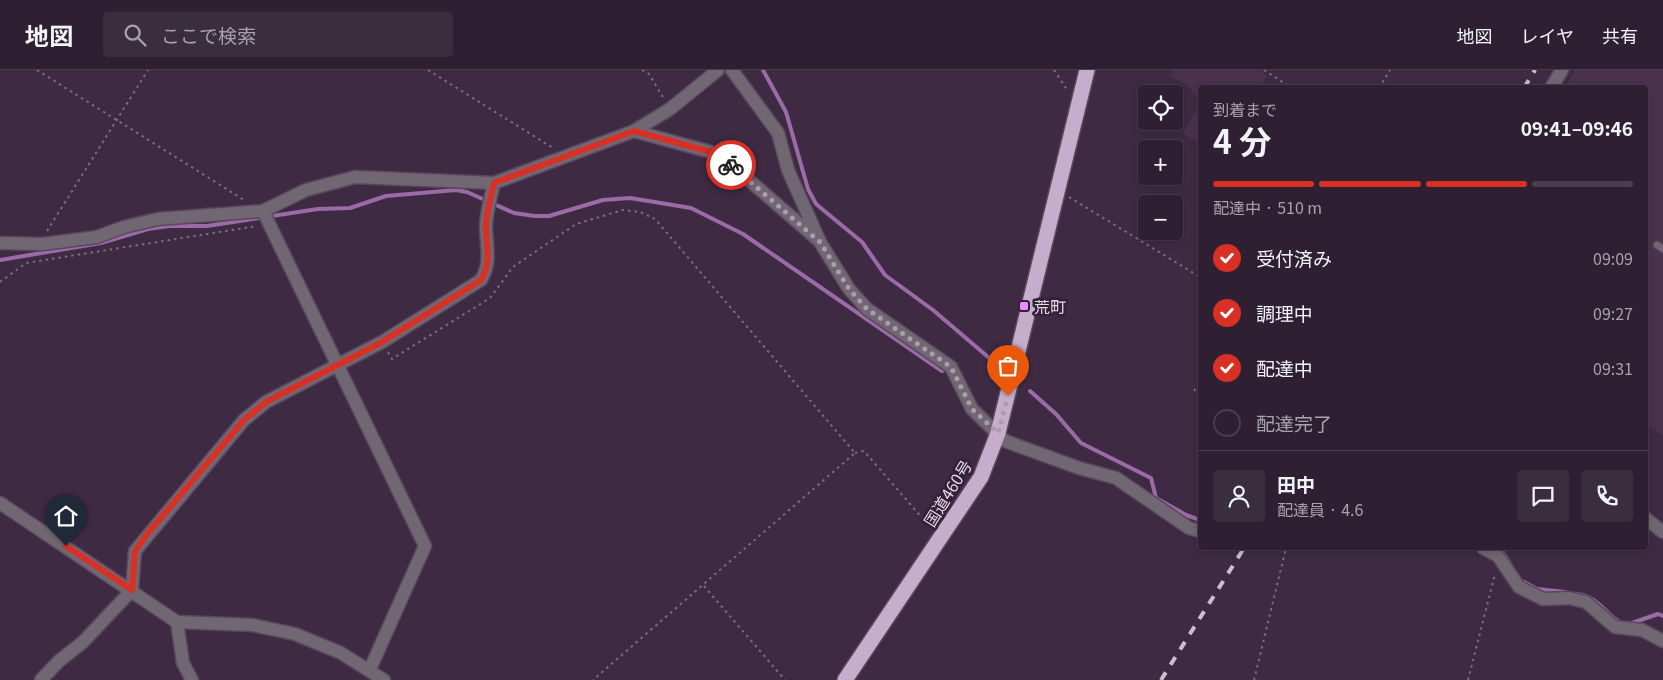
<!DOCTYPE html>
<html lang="ja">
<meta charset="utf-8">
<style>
:root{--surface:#2e2032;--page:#3a2d3e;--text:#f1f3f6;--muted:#a7a3ac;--line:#493e4d;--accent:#d93025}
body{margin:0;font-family:Georgia,"Noto Sans JP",serif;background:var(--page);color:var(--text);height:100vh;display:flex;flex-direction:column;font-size:19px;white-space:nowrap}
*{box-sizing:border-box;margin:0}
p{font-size:16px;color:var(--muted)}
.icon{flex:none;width:28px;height:28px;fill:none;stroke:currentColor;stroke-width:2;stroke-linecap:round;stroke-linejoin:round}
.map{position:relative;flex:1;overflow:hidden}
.drawer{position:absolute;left:1198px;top:15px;width:450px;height:465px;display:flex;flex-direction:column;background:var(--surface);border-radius:5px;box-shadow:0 2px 8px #0003,0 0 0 1px var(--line)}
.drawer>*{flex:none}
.fabs{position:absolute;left:1138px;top:15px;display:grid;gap:10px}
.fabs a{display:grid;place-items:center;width:45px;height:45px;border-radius:5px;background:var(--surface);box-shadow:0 2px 8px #0003,0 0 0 1px var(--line);font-size:25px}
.pin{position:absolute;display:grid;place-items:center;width:42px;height:42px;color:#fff;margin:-51px -21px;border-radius:50% 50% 50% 0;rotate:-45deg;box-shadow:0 0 5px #0007}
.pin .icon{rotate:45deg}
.courier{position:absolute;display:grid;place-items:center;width:50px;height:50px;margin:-25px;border:4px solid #d93025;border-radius:50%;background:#fff;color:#222;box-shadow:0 1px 6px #0007}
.head em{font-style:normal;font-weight:700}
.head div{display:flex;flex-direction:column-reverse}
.head{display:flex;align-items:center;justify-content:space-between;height:85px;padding:0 15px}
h1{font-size:32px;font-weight:700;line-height:38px}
.bar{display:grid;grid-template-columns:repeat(4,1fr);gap:8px 5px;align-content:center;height:60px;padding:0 15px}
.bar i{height:6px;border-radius:4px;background:var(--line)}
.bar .active{background:var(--accent)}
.bar p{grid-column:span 4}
.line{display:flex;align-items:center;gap:12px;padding:0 15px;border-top:1px solid var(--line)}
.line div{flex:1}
.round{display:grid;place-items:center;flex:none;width:52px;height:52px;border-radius:5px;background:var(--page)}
ol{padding:0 15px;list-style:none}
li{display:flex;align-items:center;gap:15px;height:55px}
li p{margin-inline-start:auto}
li .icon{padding:5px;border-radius:50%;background:var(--accent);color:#fff;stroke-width:4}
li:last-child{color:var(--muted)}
li i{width:28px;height:28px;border:2px solid var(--line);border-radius:50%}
header{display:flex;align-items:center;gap:30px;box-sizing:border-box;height:70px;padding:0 25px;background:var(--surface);border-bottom:1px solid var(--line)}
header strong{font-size:24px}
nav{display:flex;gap:28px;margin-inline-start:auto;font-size:18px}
.search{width:350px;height:45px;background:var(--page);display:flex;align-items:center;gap:12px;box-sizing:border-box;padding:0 18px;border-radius:5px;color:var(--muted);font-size:19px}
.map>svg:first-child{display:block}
.built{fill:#4a324f}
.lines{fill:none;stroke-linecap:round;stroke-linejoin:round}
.stream{stroke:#9b6aa7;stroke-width:4}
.lane-casing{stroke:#59475e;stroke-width:9}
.street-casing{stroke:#59475e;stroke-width:15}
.highway-casing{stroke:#59475e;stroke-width:18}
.path{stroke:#7d6c81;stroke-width:2;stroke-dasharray:2.5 4;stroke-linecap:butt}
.lane{stroke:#716773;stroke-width:6}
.street{stroke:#716773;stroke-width:12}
.highway{stroke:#c5adcb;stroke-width:15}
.rail{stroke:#ccbecf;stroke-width:4;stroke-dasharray:9 9;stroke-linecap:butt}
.done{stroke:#ab9caf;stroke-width:5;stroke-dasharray:0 9}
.route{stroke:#d93025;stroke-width:6}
.poi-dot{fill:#e88eff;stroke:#342138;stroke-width:2}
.labels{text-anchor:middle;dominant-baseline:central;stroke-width:5;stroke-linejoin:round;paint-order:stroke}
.poi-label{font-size:16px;fill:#e6d9e9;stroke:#342138;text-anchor:start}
.street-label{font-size:16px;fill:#e6d9e9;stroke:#342138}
</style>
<header>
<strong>地図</strong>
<div class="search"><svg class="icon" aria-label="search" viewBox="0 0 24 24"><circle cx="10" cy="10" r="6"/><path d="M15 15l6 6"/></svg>ここで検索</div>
<nav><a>地図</a><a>レイヤ</a><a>共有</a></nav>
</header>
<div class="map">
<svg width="1663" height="610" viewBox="0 0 1663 610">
<rect width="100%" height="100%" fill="#3e2b43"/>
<g class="built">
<path d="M 1174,0 L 1257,0 L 1267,6 L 1260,17 L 1200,18 L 1200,28 L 1191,22 L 1191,18 L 1170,6 Z"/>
<path d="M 1575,0 L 1663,0 L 1663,365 L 1645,355 L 1645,18 L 1565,18 Z"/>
<path d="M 1200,33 L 1200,73 L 1183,63 Z"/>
</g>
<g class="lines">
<g class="stream">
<path d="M 763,0 L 786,42 L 808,119 L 816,134 L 862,172 L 885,205 L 933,240 L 1001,298"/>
<path d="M 0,190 L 101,173 L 148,159 L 169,156 L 207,156 L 318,139 L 350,138 L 386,126 L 456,120 L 467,122 L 514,143 L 535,146 L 549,146 L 603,130 L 630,128 L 691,138 L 743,164 L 942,301"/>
<path d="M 1030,321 L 1056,344 L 1081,373 L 1151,408 L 1156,428 L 1186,445 L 1200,450"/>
<path d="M 1500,478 L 1511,495"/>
<path d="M 1520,510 L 1537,519 L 1565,522"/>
<path d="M 1577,524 C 1599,526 1608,548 1622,553"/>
<path d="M 1629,554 L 1658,544 L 1663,546"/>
</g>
<g class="lane-casing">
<path id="lane" d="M 1657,175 L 1663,179"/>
</g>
<g class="street-casing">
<g id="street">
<path d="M 732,0 L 778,63 L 788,100 L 820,172 L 849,219 L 867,239 L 951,297 L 972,339 L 1005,371 L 1079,398 L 1116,408 L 1189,458 L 1200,461"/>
<path d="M 1551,18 L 1562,0"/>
<path d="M 634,61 L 711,82 L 727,91 L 817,169"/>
<path d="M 263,141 L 425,476 L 370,599"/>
<path d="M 0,173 L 43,174 L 97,167 L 124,157 L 158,149 L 263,141 L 306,120 L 355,107 L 494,113 L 634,61 L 670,39 L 718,0"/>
<path d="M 0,433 L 177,552 L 252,555 L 295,564 L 341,583 L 384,610"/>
<path d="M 1645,448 L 1663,462"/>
<path d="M 1483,478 L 1498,486 L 1519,517 L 1543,529 L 1569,528 L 1586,532 L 1615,557 L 1642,560 L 1663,571"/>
<path d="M 177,552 L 183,593 L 192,610"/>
<path d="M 41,610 L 59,591 L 83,572 L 132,520 L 135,481 L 244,350 L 266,332 L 382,272 L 481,210 C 492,191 486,177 486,156 C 486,143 491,127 494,113"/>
</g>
</g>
<g class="highway-casing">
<path id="highway" d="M 845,610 L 981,407 L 998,363 L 1087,0"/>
</g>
<g class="path">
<path d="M 37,0 L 244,130"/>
<path d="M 428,0 L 553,78"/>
<path d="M 642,0 L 649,4 L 664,29"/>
<path d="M 1054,0 L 1068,21"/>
<path d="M 1264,0 L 1292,18"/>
<path d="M 1379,18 L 1390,0"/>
<path d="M 1069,127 L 1200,207"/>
<path d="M 47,161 L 148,0"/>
<path d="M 0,212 L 26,193 L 257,156"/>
<path d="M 388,282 L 392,289 L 490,228 L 513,197 L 576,154 L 623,140 L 640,142 L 655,149 L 855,383 L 593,610"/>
<path d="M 1194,321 L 1200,312"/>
<path d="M 855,383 L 864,381 L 930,457"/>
<path d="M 704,516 L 785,610"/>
<path d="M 1254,610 L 1286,478"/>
<path d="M 1468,610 L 1494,508 L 1497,504"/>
</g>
<use href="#lane" class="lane"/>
<use href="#street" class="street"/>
<use href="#highway" class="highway"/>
<g class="rail">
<path d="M 1524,18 L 1535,0"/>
<path d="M 1161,610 L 1244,478"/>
</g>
</g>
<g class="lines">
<path class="done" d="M 731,95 L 820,172 L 849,219 L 867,239 L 951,297 L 972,339 L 998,363 L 1008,326"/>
<path class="route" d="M 66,476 L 132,520 L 135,481 L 148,463 L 244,350 L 266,332 L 382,272 L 481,210 C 492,191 486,177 486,156 C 486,143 491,127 494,113 L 634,61 L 711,82 L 731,95"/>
</g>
<rect class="poi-dot" x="1019" y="231" width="10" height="10" rx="2.5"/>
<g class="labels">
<g class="poi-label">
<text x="1034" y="236">荒町</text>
</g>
<g class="street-label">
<text transform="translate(947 423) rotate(-58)">国道460号</text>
</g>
</g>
</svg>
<div class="fabs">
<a><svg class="icon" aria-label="locate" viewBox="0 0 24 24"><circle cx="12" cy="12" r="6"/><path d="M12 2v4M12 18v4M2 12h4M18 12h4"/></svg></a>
<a>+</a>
<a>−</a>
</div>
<div class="pin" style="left:1008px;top:326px;background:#ea580c"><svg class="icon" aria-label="bag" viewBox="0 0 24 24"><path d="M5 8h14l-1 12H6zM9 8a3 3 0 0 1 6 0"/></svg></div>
<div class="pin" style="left:66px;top:476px;background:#1f2937"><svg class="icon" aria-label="home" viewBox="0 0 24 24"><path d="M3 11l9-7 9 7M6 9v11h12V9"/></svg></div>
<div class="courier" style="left:731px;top:95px"><svg class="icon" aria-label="bike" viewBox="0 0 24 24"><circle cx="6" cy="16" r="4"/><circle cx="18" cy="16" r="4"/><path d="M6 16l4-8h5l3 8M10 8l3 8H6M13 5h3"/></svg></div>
<section class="drawer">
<div class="head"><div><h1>4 分</h1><p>到着まで</p></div><em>09:41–09:46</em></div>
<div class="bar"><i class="active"></i><i class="active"></i><i class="active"></i><i></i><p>配達中 · 510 m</p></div>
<ol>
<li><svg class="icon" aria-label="check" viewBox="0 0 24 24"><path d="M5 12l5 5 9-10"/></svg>受付済み<p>09:09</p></li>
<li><svg class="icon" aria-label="check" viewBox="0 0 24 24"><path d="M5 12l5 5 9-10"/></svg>調理中<p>09:27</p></li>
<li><svg class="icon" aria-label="check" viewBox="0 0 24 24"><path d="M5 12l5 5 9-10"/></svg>配達中<p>09:31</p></li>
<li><i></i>配達完了</li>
</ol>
<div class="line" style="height:90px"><a class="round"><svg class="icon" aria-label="person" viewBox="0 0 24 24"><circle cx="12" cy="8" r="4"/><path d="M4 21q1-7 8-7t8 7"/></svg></a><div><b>田中</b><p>配達員 · 4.6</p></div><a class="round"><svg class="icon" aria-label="chat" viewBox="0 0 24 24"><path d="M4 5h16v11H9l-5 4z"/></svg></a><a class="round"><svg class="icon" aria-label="phone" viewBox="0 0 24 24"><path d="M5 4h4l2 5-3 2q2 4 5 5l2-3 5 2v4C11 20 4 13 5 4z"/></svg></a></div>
</section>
</div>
